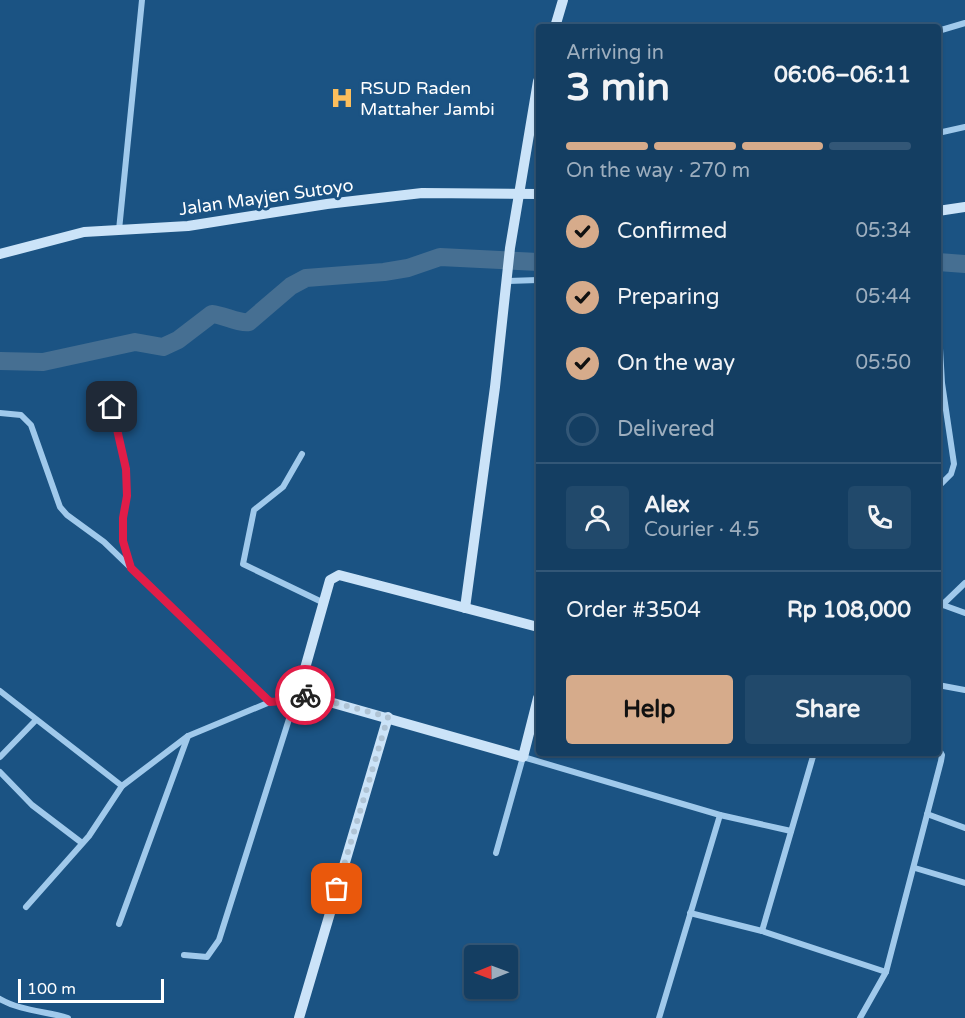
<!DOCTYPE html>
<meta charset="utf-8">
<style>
:root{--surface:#143e62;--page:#21496b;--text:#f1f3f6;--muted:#9daebe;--line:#335777;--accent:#d6ab8b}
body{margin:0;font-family:"Varela Round",sans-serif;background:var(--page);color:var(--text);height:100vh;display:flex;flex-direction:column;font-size:22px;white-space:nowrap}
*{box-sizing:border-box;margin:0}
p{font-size:20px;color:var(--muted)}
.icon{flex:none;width:33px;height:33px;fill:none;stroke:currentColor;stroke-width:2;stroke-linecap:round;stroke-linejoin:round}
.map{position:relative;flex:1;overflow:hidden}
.side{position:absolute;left:536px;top:24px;width:405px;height:732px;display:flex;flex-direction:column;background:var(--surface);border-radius:6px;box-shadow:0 2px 4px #0004,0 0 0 2px var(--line)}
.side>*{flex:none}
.needle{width:39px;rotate:269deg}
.controls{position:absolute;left:464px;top:945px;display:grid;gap:12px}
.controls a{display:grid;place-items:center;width:54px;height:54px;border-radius:6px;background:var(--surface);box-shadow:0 2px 4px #0004,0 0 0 2px var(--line);font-size:30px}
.scale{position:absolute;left:18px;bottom:15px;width:146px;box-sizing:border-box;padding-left:6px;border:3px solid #fff;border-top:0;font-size:16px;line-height:21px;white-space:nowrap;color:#fff;-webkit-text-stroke:4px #1b5383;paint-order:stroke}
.pin{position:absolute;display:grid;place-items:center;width:51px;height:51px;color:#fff;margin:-26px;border-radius:12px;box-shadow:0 3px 9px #0006}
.courier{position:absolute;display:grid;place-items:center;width:60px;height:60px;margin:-30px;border:4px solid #e11d48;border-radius:50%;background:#fff;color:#222;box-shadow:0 2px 8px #0007}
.summary em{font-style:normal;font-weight:700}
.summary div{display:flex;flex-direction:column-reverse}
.summary{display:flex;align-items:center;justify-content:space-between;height:102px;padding:0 30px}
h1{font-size:39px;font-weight:700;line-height:45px}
.bar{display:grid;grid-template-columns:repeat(4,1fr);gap:9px 6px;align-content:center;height:72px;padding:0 30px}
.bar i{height:8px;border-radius:4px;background:var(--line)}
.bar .selected{background:var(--accent)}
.bar p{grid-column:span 4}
.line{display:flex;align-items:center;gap:15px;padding:0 30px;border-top:2px solid var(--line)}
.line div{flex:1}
.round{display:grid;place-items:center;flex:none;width:63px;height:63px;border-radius:6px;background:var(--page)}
ol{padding:0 30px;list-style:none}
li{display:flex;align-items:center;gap:18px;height:66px}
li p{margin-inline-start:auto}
li .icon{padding:6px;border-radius:50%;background:var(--accent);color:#111;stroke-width:4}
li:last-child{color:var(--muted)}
li i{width:33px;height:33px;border:3px solid var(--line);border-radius:50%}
.action{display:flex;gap:12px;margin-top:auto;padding:12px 30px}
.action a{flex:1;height:69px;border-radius:6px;background:var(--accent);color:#111;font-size:24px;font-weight:700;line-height:69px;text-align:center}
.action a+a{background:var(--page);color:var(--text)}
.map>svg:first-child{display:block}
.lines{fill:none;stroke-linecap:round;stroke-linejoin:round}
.river{stroke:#466f92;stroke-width:18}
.street{stroke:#a0c9eb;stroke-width:6}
.secondary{stroke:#cbe3f8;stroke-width:10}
.done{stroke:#afc3d4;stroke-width:6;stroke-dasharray:0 10.8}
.route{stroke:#e11d48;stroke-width:8}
.labels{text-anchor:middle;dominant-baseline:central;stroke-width:6;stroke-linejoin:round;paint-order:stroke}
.poi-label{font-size:18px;fill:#fff;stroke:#1b5383;text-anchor:start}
.street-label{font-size:18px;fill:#fff;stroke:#1b5383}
</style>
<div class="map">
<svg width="965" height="1018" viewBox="0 0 965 1018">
<rect width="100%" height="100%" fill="#1b5383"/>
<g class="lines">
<g class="river">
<path d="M 938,262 L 965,264"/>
<path d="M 0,361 L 43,362 L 135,342 L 163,347 L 178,340 L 212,314 C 223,315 241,324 249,322 L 291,286 L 306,278 L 384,272 L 408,268 L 440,257 L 538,262"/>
</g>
<g class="street">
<path d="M 938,31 L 965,23"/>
<path d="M 938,133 L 965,127"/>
<path d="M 119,230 L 142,0"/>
<path d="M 506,281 L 538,280"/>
<path d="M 938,314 L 942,383 L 954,464 L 951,474 L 938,487"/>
<path d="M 112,407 L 126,469 L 127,496 L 123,518 L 123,541 L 131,567"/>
<path d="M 0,413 L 21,415 L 31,425 L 60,507 L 67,515 L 104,542 L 270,702"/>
<path d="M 302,454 L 283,487 L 254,510 L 243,564 L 324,603"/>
<path d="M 943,605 L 965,613"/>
<path d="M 938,609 L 965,583"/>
<path d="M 938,685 L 965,690"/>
<path d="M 0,691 L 122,786 L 188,736 L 270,702 L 295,700"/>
<path d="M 0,757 L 36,720"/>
<path d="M 0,772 L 32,805 L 82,843"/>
<path d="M 927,814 L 965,828"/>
<path d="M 720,815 L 791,831"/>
<path d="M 496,853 L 523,757 L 720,815 L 659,1018"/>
<path d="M 915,868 L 965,883"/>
<path d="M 26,907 L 89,836 L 122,786"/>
<path d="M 690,913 L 762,931 L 886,972"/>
<path d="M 119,924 L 188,736"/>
<path d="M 762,931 L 814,753"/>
<path d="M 184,955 L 207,957 L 219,940 L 296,697"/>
<path d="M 0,999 C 21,1011 45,1011 68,1018"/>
<path d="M 860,1018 L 886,972 L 941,761 L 942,755 L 938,748"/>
</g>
<g class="secondary">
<path d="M 555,27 L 563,0"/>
<path d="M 938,211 L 965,207"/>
<path d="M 0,254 L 84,232 L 188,226 L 327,204 L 422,193 L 538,194"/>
<path d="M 465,608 L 495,387 L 510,248 L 538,81"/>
<path d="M 538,627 L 339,575 L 330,580 L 298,693 L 523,757 L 538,698"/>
<path d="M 299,1018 L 388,717"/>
</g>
</g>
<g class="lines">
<path class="done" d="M 305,695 L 388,717 L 337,889"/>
<path class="route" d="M 112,407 L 126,469 L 127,496 L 123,518 L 123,541 L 131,568 L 270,702 L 296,700 L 298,693 L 305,695"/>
</g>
<defs>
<g id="hospital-bare" transform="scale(1.8)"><path d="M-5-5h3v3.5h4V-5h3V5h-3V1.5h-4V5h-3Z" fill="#fcbe5c" stroke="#1b5383" stroke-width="2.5" paint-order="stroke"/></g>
</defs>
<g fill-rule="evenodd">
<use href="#hospital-bare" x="342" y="98"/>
</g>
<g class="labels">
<g class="poi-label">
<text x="360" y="88">RSUD Raden<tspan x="360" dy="21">Mattaher Jambi</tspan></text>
</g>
<g class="street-label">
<text transform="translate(266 197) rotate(-8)">Jalan Mayjen Sutoyo</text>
</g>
</g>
</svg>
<div class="controls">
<a><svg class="needle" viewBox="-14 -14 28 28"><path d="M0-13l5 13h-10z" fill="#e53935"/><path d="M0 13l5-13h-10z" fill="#9daebe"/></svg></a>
</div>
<div class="scale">100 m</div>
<div class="pin" style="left:337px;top:889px;background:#ea580c"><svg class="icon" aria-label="bag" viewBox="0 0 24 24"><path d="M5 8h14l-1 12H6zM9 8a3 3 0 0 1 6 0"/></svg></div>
<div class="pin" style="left:112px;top:407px;background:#1f2937"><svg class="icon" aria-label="home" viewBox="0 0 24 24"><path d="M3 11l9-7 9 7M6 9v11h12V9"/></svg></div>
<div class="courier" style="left:305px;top:695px"><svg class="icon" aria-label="bike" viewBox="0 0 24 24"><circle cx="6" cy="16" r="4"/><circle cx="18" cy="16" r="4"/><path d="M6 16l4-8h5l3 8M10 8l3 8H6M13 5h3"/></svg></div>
<section class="side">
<div class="summary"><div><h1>3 min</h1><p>Arriving in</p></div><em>06:06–06:11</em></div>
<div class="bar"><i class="selected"></i><i class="selected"></i><i class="selected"></i><i></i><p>On the way · 270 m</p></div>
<ol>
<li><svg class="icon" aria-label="check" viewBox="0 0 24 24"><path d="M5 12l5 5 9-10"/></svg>Confirmed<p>05:34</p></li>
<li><svg class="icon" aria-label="check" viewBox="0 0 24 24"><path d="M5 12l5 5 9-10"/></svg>Preparing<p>05:44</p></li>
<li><svg class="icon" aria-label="check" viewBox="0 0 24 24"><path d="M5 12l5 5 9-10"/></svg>On the way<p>05:50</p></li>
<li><i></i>Delivered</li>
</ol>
<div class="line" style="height:108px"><a class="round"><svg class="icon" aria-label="person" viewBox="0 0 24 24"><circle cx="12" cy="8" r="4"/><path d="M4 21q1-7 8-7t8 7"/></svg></a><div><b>Alex</b><p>Courier · 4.5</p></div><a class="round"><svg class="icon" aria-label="phone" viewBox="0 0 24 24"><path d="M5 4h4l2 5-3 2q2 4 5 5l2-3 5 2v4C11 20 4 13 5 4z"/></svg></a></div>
<div class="line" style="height:78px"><div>Order #3504</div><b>Rp 108,000</b></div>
<div class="action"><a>Help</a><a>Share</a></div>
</section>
</div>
